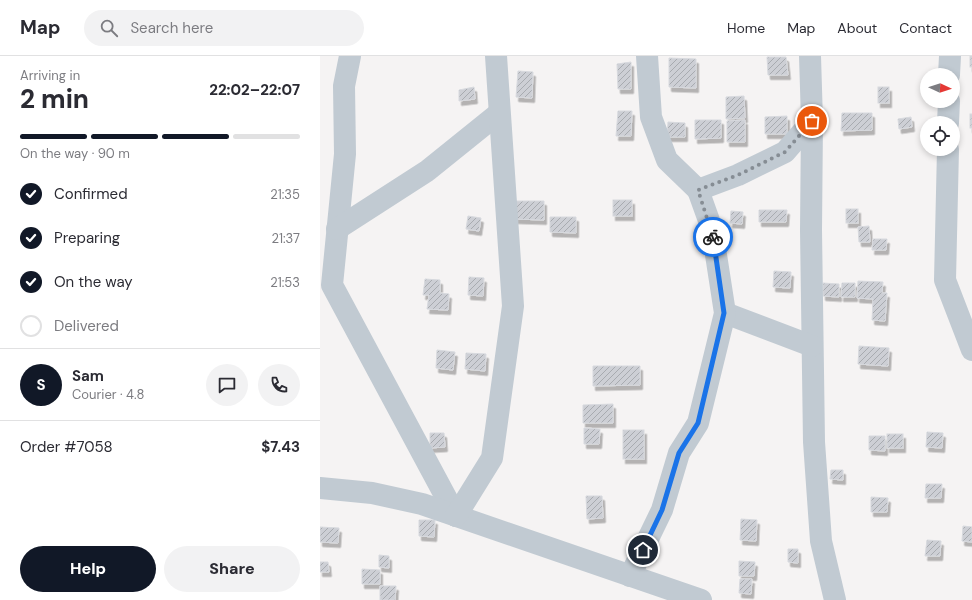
<!DOCTYPE html>
<meta charset="utf-8">
<style>
:root{--surface:#fff;--page:#f2f2f3;--text:#2b2b33;--muted:#7c7c81;--line:#e1e1e2;--accent:#111827}
body{margin:0;font-family:"DM Sans",sans-serif;background:var(--page);color:var(--text);height:100vh;display:flex;flex-direction:column;font-size:15px;white-space:nowrap}
*{box-sizing:border-box;margin:0}
p{font-size:13px;color:var(--muted)}
.icon{flex:none;width:22px;height:22px;fill:none;stroke:currentColor;stroke-width:2;stroke-linecap:round;stroke-linejoin:round}
.map{position:relative;flex:1;overflow:hidden}
.drawer{display:flex;flex-direction:column;background:var(--surface);width:320px}
.drawer>*{flex:none}
.needle{width:26px;rotate:93deg}
.tools{position:absolute;left:600px;top:12px;display:grid;gap:8px}
.tools a{display:grid;place-items:center;width:40px;height:40px;border-radius:50%;background:var(--surface);box-shadow:0 2px 6px #0003;font-size:20px}
.pin{position:absolute;display:grid;place-items:center;width:34px;height:34px;color:#fff;margin:-17px;border:2px solid #fff;border-radius:50%;box-shadow:0 1px 4px #0007}
.courier{position:absolute;display:grid;place-items:center;width:40px;height:40px;margin:-20px;border:3px solid #1a73e8;border-radius:50%;background:#fff;color:#222;box-shadow:0 1px 5px #0007}
.summary em{font-style:normal;font-weight:800}
.summary div{display:flex;flex-direction:column-reverse}
.summary{display:flex;align-items:center;justify-content:space-between;height:68px;padding:0 20px}
h1{font-size:26px;font-weight:800;line-height:30px}
.bar{display:grid;grid-template-columns:repeat(4,1fr);gap:6px 4px;align-content:center;height:48px;padding:0 20px}
.bar i{height:5px;border-radius:3px;background:var(--line)}
.bar .active{background:var(--accent)}
.bar p{grid-column:span 4}
.line{display:flex;align-items:center;gap:10px;padding:0 20px;border-top:1px solid var(--line)}
.line div{flex:1}
.round{display:grid;place-items:center;flex:none;width:42px;height:42px;border-radius:21px;background:var(--page)}
ol{padding:0 20px;list-style:none}
li{display:flex;align-items:center;gap:12px;height:44px}
li p{margin-inline-start:auto}
li .icon{padding:4px;border-radius:50%;background:var(--accent);color:#fff;stroke-width:4}
li:last-child{color:var(--muted)}
li i{width:22px;height:22px;border:2px solid var(--line);border-radius:50%}
.action{display:flex;gap:8px;margin-top:auto;padding:8px 20px}
.action a{flex:1;height:46px;border-radius:24px;background:var(--accent);color:#fff;font-size:16px;font-weight:800;line-height:46px;text-align:center}
.action a+a{background:var(--page);color:var(--text)}
header{display:flex;align-items:center;gap:24px;box-sizing:border-box;height:56px;padding:0 20px;background:var(--surface);border-bottom:1px solid var(--line)}
header strong{font-size:19px}
nav{display:flex;gap:22px;margin-inline-start:auto;font-size:14px}
.search{width:280px;height:36px;background:var(--page);display:flex;align-items:center;gap:10px;box-sizing:border-box;padding:0 14px;border-radius:22px;color:var(--muted);font-size:15px}
main{display:flex;flex:1;min-height:0}
.map>svg:first-child{display:block}
.building{fill:url(#building-hatch);stroke:#d7d9de;filter:url(#shadow)}
.lines{fill:none;stroke-linecap:round;stroke-linejoin:round}
.minor{stroke:#c1cad2;stroke-width:22}
.done{stroke:#868d94;stroke-width:4;stroke-dasharray:0 7.2}
.route{stroke:#1a73e8;stroke-width:5}
</style>
<header>
<strong>Map</strong>
<div class="search"><svg class="icon" aria-label="search" viewBox="0 0 24 24"><circle cx="10" cy="10" r="6"/><path d="M15 15l6 6"/></svg>Search here</div>
<nav><a>Home</a><a>Map</a><a>About</a><a>Contact</a></nav>
</header>
<main>
<section class="drawer">
<div class="summary"><div><h1>2 min</h1><p>Arriving in</p></div><em>22:02–22:07</em></div>
<div class="bar"><i class="active"></i><i class="active"></i><i class="active"></i><i></i><p>On the way · 90 m</p></div>
<ol>
<li><svg class="icon" aria-label="check" viewBox="0 0 24 24"><path d="M5 12l5 5 9-10"/></svg>Confirmed<p>21:35</p></li>
<li><svg class="icon" aria-label="check" viewBox="0 0 24 24"><path d="M5 12l5 5 9-10"/></svg>Preparing<p>21:37</p></li>
<li><svg class="icon" aria-label="check" viewBox="0 0 24 24"><path d="M5 12l5 5 9-10"/></svg>On the way<p>21:53</p></li>
<li><i></i>Delivered</li>
</ol>
<div class="line" style="height:72px"><b class="round" style="background:var(--accent);color:#fff">S</b><div><b>Sam</b><p>Courier · 4.8</p></div><a class="round"><svg class="icon" aria-label="chat" viewBox="0 0 24 24"><path d="M4 5h16v11H9l-5 4z"/></svg></a><a class="round"><svg class="icon" aria-label="phone" viewBox="0 0 24 24"><path d="M5 4h4l2 5-3 2q2 4 5 5l2-3 5 2v4C11 20 4 13 5 4z"/></svg></a></div>
<div class="line" style="height:52px"><div>Order #7058</div><b>$7.43</b></div>
<div class="action"><a>Help</a><a>Share</a></div>
</section>
<div class="map">
<svg width="652" height="544" viewBox="0 0 652 544">
<defs>
<pattern id="building-hatch" width="6" height="6" patternUnits="userSpaceOnUse"><rect width="6" height="6" fill="#cdcfd5"/><path d="M-1 1l2-2M0 6l6-6M5 7l2-2" fill="none" stroke="#a8abb0"/></pattern>
<filter id="shadow"><feDropShadow dx="2.5" dy="4.5" stdDeviation="0" flood-color="#0004"/></filter>
</defs>
<rect width="100%" height="100%" fill="#f5f3f3"/>
<g class="building">
<rect x="650" y="0" width="2" height="11"/>
<path d="M 447,1 L 466,1 L 468,19 L 448,19 Z"/>
<path d="M 349,2 L 376,3 L 376,32 L 349,31 Z"/>
<path d="M 311,6 L 311,33 L 298,33 L 297,8 Z"/>
<path d="M 198,15 L 213,16 L 212,42 L 196,41 Z"/>
<path d="M 154,31 L 155,43 L 139,45 L 139,34 Z"/>
<rect x="558" y="31" width="11" height="16"/>
<path d="M 424,40 L 425,62 L 406,63 L 406,41 Z"/>
<path d="M 298,55 L 312,55 L 311,80 L 296,80 Z"/>
<path d="M 522,57 L 552,57 L 552,74 L 521,75 Z"/>
<rect x="650" y="58" width="2" height="14"/>
<path d="M 467,60 L 467,78 L 445,78 L 445,61 Z"/>
<path d="M 591,61 L 592,71 L 579,73 L 578,63 Z"/>
<path d="M 375,64 L 401,64 L 401,82 L 375,83 Z"/>
<path d="M 425,64 L 425,86 L 407,86 L 407,65 Z"/>
<path d="M 348,66 L 365,67 L 365,81 L 347,81 Z"/>
<rect x="293" y="144" width="19" height="16"/>
<path d="M 196,145 L 224,145 L 224,164 L 195,163 Z"/>
<rect x="526" y="153" width="12" height="14"/>
<path d="M 439,154 L 467,154 L 466,166 L 439,166 Z"/>
<path d="M 411,155 L 423,156 L 422,168 L 410,167 Z"/>
<path d="M 148,160 L 161,162 L 159,175 L 146,173 Z"/>
<path d="M 230,161 L 256,161 L 256,177 L 230,176 Z"/>
<path d="M 549,170 L 550,186 L 539,186 L 538,171 Z"/>
<path d="M 553,183 L 567,183 L 566,194 L 552,194 Z"/>
<path d="M 454,215 L 471,216 L 470,232 L 453,231 Z"/>
<path d="M 149,221 L 164,222 L 163,240 L 148,239 Z"/>
<path d="M 105,223 L 120,224 L 120,237 L 129,238 L 128,254 L 107,253 L 109,239 L 103,239 Z"/>
<path d="M 538,225 L 563,226 L 562,237 L 567,237 L 565,265 L 552,264 L 553,243 L 537,242 Z"/>
<path d="M 503,227 L 519,228 L 519,241 L 503,240 Z"/>
<path d="M 522,227 L 535,227 L 535,241 L 521,241 Z"/>
<path d="M 539,290 L 569,292 L 568,310 L 538,308 Z"/>
<path d="M 117,294 L 135,296 L 133,314 L 116,312 Z"/>
<path d="M 146,297 L 166,298 L 165,315 L 145,313 Z"/>
<path d="M 273,310 L 320,310 L 320,329 L 273,330 Z"/>
<path d="M 293,348 L 293,367 L 263,367 L 263,349 Z"/>
<path d="M 264,372 L 280,373 L 279,388 L 264,388 Z"/>
<rect x="303" y="374" width="21" height="29"/>
<path d="M 607,376 L 623,377 L 622,392 L 606,391 Z"/>
<path d="M 110,377 L 124,377 L 125,391 L 110,392 Z"/>
<rect x="567" y="378" width="16" height="14"/>
<path d="M 549,380 L 565,380 L 565,395 L 549,394 Z"/>
<path d="M 511,414 L 523,414 L 523,424 L 510,423 Z"/>
<path d="M 606,428 L 622,428 L 621,442 L 605,442 Z"/>
<path d="M 266,440 L 282,440 L 283,462 L 267,463 Z"/>
<path d="M 551,441 L 568,442 L 567,456 L 551,456 Z"/>
<path d="M 421,463 L 437,464 L 436,485 L 420,484 Z"/>
<path d="M 99,464 L 115,464 L 114,481 L 99,480 Z"/>
<path d="M 643,470 L 652,471 L 652,486 L 642,485 Z"/>
<path d="M 0,471 L 19,472 L 18,487 L 0,486 Z"/>
<path d="M 607,484 L 621,485 L 620,500 L 605,500 Z"/>
<path d="M 468,493 L 478,493 L 478,507 L 468,506 Z"/>
<path d="M 59,499 L 69,500 L 69,512 L 59,511 Z"/>
<path d="M 419,505 L 435,506 L 434,520 L 419,520 Z"/>
<path d="M 0,506 L 8,506 L 9,516 L 0,516 Z"/>
<path d="M 42,513 L 60,514 L 60,528 L 42,528 Z"/>
<path d="M 420,523 L 432,523 L 431,538 L 419,537 Z"/>
<path d="M 60,530 L 76,530 L 75,544 L 60,544 Z"/>
</g>
<g class="lines">
<g class="minor">
<path d="M 30,0 L 24,30 L 25,98 L 12,229 L 136,460"/>
<path d="M 327,0 L 331,61 L 347,104 L 378,134"/>
<path d="M 629,19 L 630,0"/>
<path d="M 492,65 L 491,174 L 494,386 L 501,485 L 515,544"/>
<path d="M 628,67 L 629,45"/>
<path d="M 628,93 L 625,224 L 652,294"/>
<path d="M 17,173 L 107,115 L 179,57"/>
<path d="M 405,257 L 492,290"/>
<path d="M 0,432 L 52,437 L 102,448 L 381,544"/>
<path d="M 136,460 L 172,402 L 193,250 L 176,0"/>
<path d="M 310,520 L 342,454 L 359,397 L 378,367 L 405,257 L 392,173 L 378,134 L 418,119 L 465,96 L 492,65 L 490,0"/>
</g>
</g>
<g class="lines">
<path class="done" d="M 393,181 L 378,134 L 418,119 L 465,96 L 492,65"/>
<path class="route" d="M 323,494 L 342,454 L 359,397 L 378,367 L 404,257 L 393,181"/>
</g>
</svg>
<div class="tools">
<a><svg class="needle" viewBox="-14 -14 28 28"><path d="M0-13l5 13h-10z" fill="#e53935"/><path d="M0 13l5-13h-10z" fill="#7c7c81"/></svg></a>
<a><svg class="icon" aria-label="locate" viewBox="0 0 24 24"><circle cx="12" cy="12" r="6"/><path d="M12 2v4M12 18v4M2 12h4M18 12h4"/></svg></a>
</div>
<div class="pin" style="left:492px;top:65px;background:#ea580c"><svg class="icon" aria-label="bag" viewBox="0 0 24 24"><path d="M5 8h14l-1 12H6zM9 8a3 3 0 0 1 6 0"/></svg></div>
<div class="pin" style="left:323px;top:494px;background:#1f2937"><svg class="icon" aria-label="home" viewBox="0 0 24 24"><path d="M3 11l9-7 9 7M6 9v11h12V9"/></svg></div>
<div class="courier" style="left:393px;top:181px"><svg class="icon" aria-label="bike" viewBox="0 0 24 24"><circle cx="6" cy="16" r="4"/><circle cx="18" cy="16" r="4"/><path d="M6 16l4-8h5l3 8M10 8l3 8H6M13 5h3"/></svg></div>
</div>
</main>
